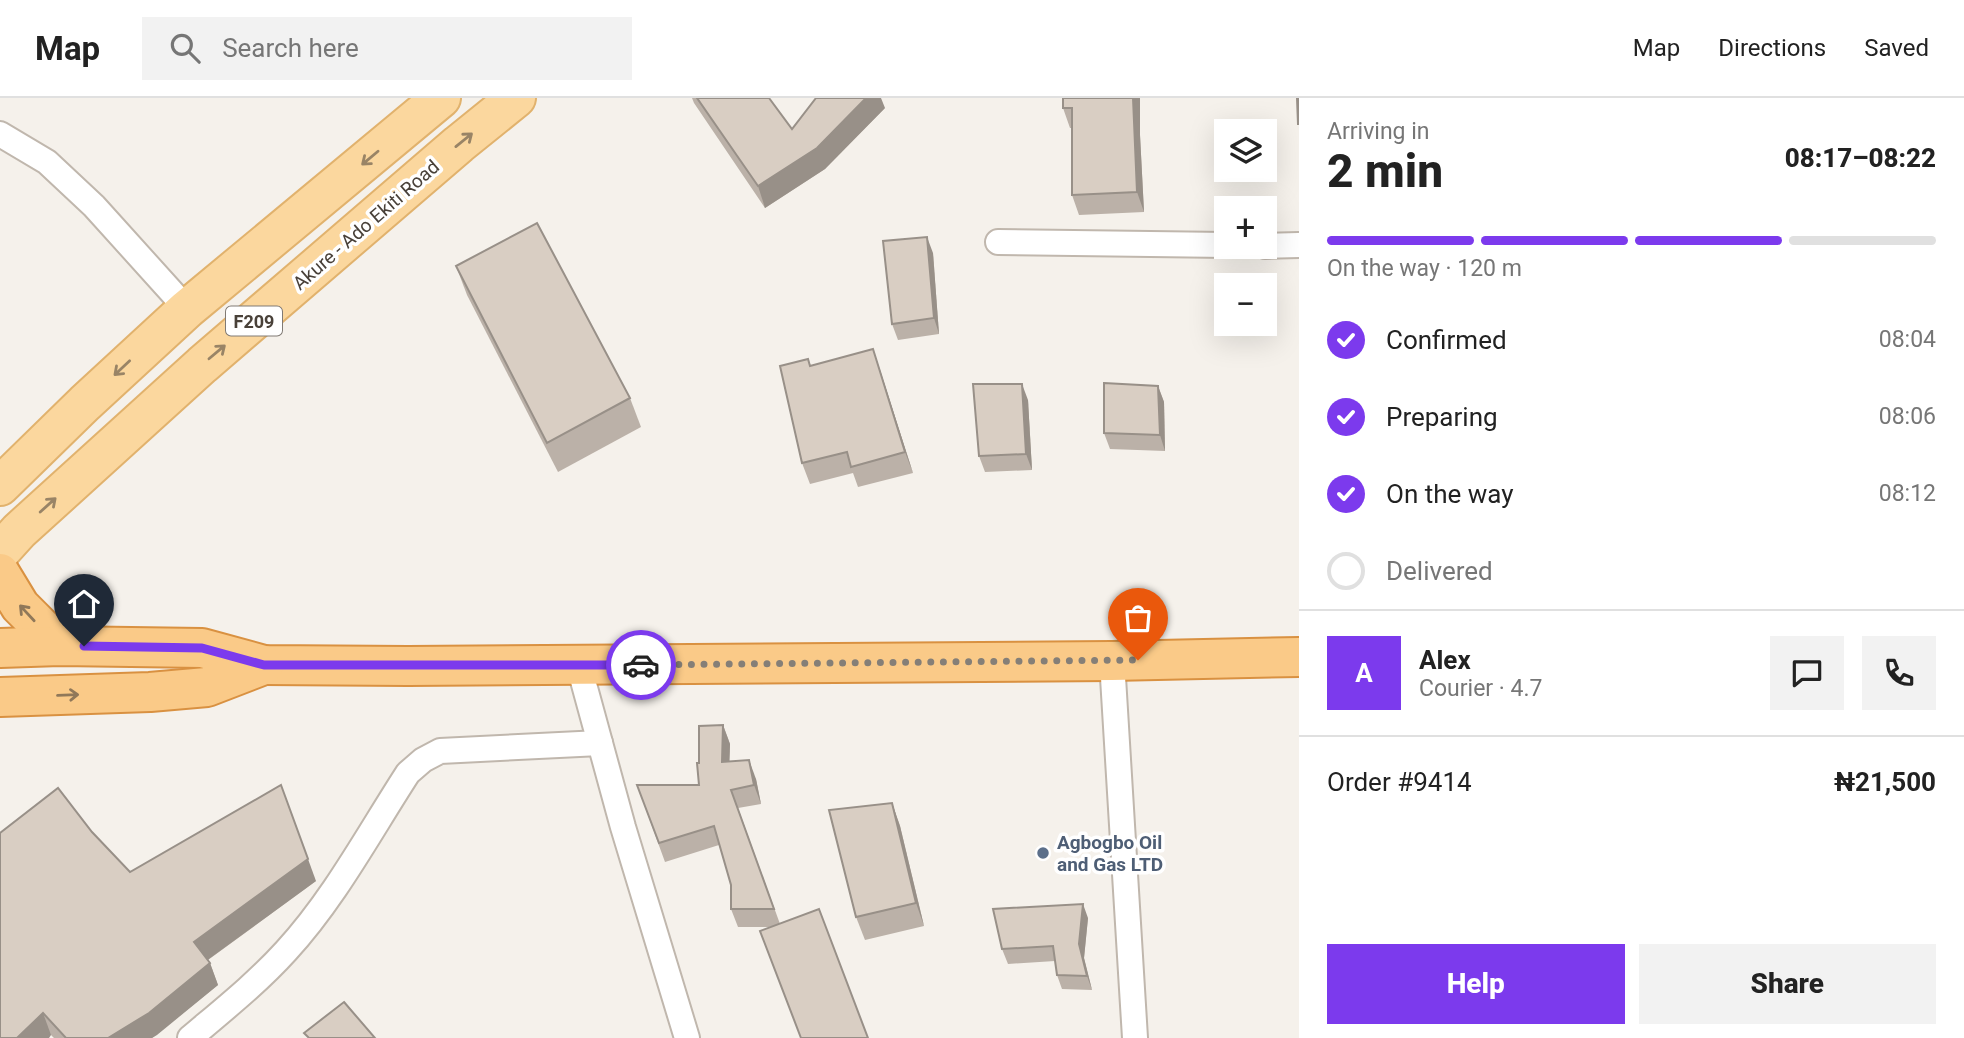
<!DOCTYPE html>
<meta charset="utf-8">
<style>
:root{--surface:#fff;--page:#f2f2f2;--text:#222;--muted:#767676;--line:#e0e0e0;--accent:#7c3aed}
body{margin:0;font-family:Roboto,sans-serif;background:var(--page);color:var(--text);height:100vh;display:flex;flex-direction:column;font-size:26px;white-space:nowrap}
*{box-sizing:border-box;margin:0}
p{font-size:23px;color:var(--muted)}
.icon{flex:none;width:38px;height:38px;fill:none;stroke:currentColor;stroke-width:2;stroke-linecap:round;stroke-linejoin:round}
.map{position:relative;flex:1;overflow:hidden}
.details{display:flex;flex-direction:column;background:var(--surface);width:665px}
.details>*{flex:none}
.fabs{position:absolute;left:1214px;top:21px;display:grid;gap:14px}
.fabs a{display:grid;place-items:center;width:63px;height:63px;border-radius:0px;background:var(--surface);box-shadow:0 7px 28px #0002;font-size:35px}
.pin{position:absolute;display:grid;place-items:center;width:60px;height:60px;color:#fff;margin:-72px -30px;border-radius:50% 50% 50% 0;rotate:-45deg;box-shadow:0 0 7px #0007}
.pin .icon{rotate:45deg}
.courier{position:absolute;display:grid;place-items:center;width:70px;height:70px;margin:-35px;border:5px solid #7c3aed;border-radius:50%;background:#fff;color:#222;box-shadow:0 2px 9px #0007}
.overview em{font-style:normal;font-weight:800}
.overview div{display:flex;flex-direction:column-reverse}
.overview{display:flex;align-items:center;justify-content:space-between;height:119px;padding:0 28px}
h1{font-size:46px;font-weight:800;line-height:52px}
.bar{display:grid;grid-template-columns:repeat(4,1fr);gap:10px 7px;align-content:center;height:84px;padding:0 28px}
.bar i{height:9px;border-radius:5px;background:var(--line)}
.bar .active{background:var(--accent)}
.bar p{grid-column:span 4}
.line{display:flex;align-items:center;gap:18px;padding:0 28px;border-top:2px solid var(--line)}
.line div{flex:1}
.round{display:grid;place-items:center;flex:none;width:74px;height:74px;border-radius:0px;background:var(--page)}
ol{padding:0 28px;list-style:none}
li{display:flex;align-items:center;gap:21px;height:77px}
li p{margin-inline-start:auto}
li .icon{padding:7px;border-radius:50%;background:var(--accent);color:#fff;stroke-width:4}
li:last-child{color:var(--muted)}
li i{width:38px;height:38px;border:4px solid var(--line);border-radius:50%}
.action{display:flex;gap:14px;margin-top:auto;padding:14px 28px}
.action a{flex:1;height:80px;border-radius:0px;background:var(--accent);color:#fff;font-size:28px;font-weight:800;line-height:80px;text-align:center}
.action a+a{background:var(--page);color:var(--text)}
header{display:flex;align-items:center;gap:42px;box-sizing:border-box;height:98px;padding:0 35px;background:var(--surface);border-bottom:2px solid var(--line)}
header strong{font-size:33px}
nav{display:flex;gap:38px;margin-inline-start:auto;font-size:24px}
.search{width:490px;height:63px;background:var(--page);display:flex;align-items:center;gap:18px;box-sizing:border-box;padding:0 24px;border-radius:0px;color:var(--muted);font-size:26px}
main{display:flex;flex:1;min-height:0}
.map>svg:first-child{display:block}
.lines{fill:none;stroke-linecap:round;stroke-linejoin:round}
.minor-casing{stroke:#c0b7ad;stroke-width:28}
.primary-casing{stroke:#e1b26d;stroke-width:42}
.trunk-casing{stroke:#d99141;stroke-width:42}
.minor{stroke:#fff;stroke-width:24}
.primary{stroke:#fbd79e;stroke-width:38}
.trunk{stroke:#faca88;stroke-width:38}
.wall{fill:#bbb1a8}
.shaded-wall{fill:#989088}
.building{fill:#d9cec3;stroke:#989088;stroke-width:2}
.oneway{stroke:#998466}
.oneway2{stroke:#907859}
.done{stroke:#857f77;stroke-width:7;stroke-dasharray:0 12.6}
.route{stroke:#7c3aed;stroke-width:9}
.service-dot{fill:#5c6f8a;stroke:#fff;stroke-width:2.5}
.labels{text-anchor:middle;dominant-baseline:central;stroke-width:7;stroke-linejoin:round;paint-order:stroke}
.shield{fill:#fff;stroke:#807a74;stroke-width:2}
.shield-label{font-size:18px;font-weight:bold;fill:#494139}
.street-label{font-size:19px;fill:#494139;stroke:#fff}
.service-label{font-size:19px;font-weight:bold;fill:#4e5e75;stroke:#fff;text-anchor:start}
</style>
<header>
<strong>Map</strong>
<div class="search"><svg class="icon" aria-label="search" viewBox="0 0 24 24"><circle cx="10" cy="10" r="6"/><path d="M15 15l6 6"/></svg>Search here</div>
<nav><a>Map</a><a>Directions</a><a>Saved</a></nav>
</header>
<main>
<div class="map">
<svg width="1299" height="940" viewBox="0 0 1299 940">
<rect width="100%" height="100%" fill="#f5f1eb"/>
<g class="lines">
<g class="minor-casing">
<g id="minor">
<path d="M 0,36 L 47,64 L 94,108 L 187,211"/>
<path d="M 998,144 L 1227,147"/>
<path d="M 1265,148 L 1299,147"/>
<path d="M 1112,563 L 1135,940"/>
<path d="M 579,568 L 623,729 L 687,940"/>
<path d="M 190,940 C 223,912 257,885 286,853 C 334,801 369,735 408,675 L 423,662 L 440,653 L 600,645"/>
</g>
</g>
<g class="primary-casing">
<g id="primary">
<path d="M 0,388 L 85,305 L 187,211 L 441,0"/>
<path d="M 0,454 L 19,433 L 202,267 L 459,46 L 516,0"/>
</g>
</g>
<g class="trunk-casing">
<g id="trunk">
<path d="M 0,475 L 20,508 L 60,548"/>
<path d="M 0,550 L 60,548 L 202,550 L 264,567 L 408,568 L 1112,563 L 1299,559"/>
<path d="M 0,599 L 150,594 L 207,589 L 264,567"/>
</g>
</g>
<use href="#minor" class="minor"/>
<use href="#primary" class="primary"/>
<use href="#trunk" class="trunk"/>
</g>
<g class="wall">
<path d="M 692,0 L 769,0 L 792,31 L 885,10 L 825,71 L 765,110 L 694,5 Z"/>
<path d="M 1063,0 L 1140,37 L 1144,114 L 1079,117 L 1072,97 L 1072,30 L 1070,30 L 1063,10 Z"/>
<path d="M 933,155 L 939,236 L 898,242 L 892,226 Z"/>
<path d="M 456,168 L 630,300 L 641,329 L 558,374 L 467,197 Z"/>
<path d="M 808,261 L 811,268 L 880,272 L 913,375 L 858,389 L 853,375 L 810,386 L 802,365 Z"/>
<path d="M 1158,288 L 1164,304 L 1165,353 L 1110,351 L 1104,335 Z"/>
<path d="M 1028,302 L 1032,372 L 985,374 L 979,358 Z"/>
<path d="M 723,627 L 730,646 L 729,663 L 756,681 L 761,706 L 738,710 L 780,826 L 769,829 L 738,829 L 731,811 L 731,787 L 719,747 L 665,764 L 637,687 L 699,687 Z"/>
<path d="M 892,705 L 900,728 L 924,828 L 865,842 L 856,819 Z"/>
<path d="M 92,734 L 130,774 L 316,783 L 208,862 L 210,865 L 218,887 L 152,940 L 54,940 L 51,937 L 0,940 Z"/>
<path d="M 1088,820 L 1084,860 L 1092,892 L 1062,891 L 1057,877 L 1055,863 L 1008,866 L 1002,851 Z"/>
</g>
<g class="shaded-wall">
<path d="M 866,0 L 881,0 L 885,10 L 825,71 L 765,110 L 758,88 Z"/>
<path d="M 1133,0 L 1140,0 L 1140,37 L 1144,114 L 1137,94 Z"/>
<path d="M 927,139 L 933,155 L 939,236 L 934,220 Z"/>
<path d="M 873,251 L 880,272 L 913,375 L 905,354 Z"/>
<path d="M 1022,286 L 1028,302 L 1032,372 L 1026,356 Z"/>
<path d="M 1158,288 L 1164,304 L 1165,353 L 1160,337 Z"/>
<path d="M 723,627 L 730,646 L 729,683 L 722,664 Z"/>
<path d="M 749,662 L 756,681 L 761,706 L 754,687 Z"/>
<path d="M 892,705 L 900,728 L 924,828 L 916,805 Z"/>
<path d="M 308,761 L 316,783 L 202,866 L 194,844 Z"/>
<path d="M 1083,806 L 1088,820 L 1084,860 L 1092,892 L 1087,878 L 1079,846 Z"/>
<path d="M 210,865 L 218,887 L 157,937 L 152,940 L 108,940 Z"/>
<path d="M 43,915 L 51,937 L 49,940 L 17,940 Z"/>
</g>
<g class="building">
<path d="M 697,0 L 769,0 L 792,31 L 816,0 L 866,0 L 817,50 L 758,88 Z"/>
<path d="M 1063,0 L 1133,0 L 1137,94 L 1072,97 L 1072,10 L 1063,10 Z"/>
<path d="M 1297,0 L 1299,0 L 1299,26 L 1298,26 Z"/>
<path d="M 537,125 L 630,300 L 547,345 L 456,168 Z"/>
<path d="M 927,139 L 934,220 L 892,226 L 883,143 Z"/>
<path d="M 873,251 L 905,354 L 851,369 L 847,354 L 802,365 L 780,268 L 808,261 L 810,268 Z"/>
<path d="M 1104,285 L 1158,288 L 1160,337 L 1104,335 Z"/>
<path d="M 973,286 L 1022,286 L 1026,356 L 979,358 Z"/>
<path d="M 723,627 L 722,664 L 749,662 L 754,687 L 731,692 L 774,811 L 731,811 L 731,787 L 714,728 L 659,745 L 637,687 L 699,687 L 697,665 L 699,665 L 699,628 Z"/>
<path d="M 281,687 L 308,761 L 194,844 L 210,865 L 149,915 L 108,940 L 66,940 L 43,915 L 17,940 L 0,940 L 0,735 L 58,690 L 92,734 L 130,774 Z"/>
<path d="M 892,705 L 916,805 L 856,819 L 829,712 Z"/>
<path d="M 1083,806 L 1079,846 L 1087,878 L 1057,877 L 1053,848 L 1002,851 L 993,811 Z"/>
<path d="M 819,811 L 868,940 L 801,940 L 760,833 Z"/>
<path d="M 344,904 L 375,940 L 309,940 L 304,935 Z"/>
</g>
<defs><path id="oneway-shaft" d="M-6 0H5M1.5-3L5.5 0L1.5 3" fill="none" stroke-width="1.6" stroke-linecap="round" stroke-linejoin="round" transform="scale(1.75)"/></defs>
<g class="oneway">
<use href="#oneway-shaft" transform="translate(464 42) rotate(-39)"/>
<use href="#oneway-shaft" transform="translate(370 60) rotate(140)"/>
<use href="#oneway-shaft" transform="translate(217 254) rotate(-40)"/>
<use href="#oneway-shaft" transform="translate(122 270) rotate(137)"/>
<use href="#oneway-shaft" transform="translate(48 407) rotate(-42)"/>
</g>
<g class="oneway2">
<use href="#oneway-shaft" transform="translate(27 515) rotate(-133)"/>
<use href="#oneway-shaft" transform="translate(68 597) rotate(-2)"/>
</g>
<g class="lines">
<path class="done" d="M 641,567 L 1138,562"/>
<path class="route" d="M 84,548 L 202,550 L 264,567 L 641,567"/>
</g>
<circle class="service-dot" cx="1043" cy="755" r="7"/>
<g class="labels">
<rect class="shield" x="226" y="208.5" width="56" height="29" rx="5"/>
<g class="shield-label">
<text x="254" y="223">F209</text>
</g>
<g class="street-label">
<text transform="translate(366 127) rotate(-41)">Akure - Ado Ekiti Road</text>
</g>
<g class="service-label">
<text x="1057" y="744">Agbogbo Oil<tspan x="1057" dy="22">and Gas LTD</tspan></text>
</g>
</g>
</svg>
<div class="fabs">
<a><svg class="icon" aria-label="layers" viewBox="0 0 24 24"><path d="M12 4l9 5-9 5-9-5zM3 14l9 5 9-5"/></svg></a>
<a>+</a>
<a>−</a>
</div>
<div class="pin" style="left:1138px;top:562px;background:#ea580c"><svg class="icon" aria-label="bag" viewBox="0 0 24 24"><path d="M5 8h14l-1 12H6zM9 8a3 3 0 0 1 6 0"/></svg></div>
<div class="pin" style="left:84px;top:548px;background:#1f2937"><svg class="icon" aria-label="home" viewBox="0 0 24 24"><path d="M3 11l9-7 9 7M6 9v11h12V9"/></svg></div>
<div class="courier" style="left:641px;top:567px"><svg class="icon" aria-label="car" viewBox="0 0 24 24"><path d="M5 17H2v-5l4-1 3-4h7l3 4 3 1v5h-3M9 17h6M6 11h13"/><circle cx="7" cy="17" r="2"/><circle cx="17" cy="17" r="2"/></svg></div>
</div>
<section class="details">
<div class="overview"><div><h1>2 min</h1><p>Arriving in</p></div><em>08:17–08:22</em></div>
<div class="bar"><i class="active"></i><i class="active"></i><i class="active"></i><i></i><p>On the way · 120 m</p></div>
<ol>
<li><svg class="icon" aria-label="check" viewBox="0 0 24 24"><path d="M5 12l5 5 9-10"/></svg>Confirmed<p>08:04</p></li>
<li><svg class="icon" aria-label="check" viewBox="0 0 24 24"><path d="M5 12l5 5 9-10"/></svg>Preparing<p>08:06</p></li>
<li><svg class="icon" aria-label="check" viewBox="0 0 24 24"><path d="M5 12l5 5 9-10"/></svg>On the way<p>08:12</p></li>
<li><i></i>Delivered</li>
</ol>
<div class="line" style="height:126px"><b class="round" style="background:var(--accent);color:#fff">A</b><div><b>Alex</b><p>Courier · 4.7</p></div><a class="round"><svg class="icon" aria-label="chat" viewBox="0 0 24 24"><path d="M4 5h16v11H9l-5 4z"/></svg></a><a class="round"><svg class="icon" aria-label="phone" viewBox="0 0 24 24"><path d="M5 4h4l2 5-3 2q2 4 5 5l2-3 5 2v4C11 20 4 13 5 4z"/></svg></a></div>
<div class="line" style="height:91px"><div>Order #9414</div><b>₦21,500</b></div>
<div class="action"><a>Help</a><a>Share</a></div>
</section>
</main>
